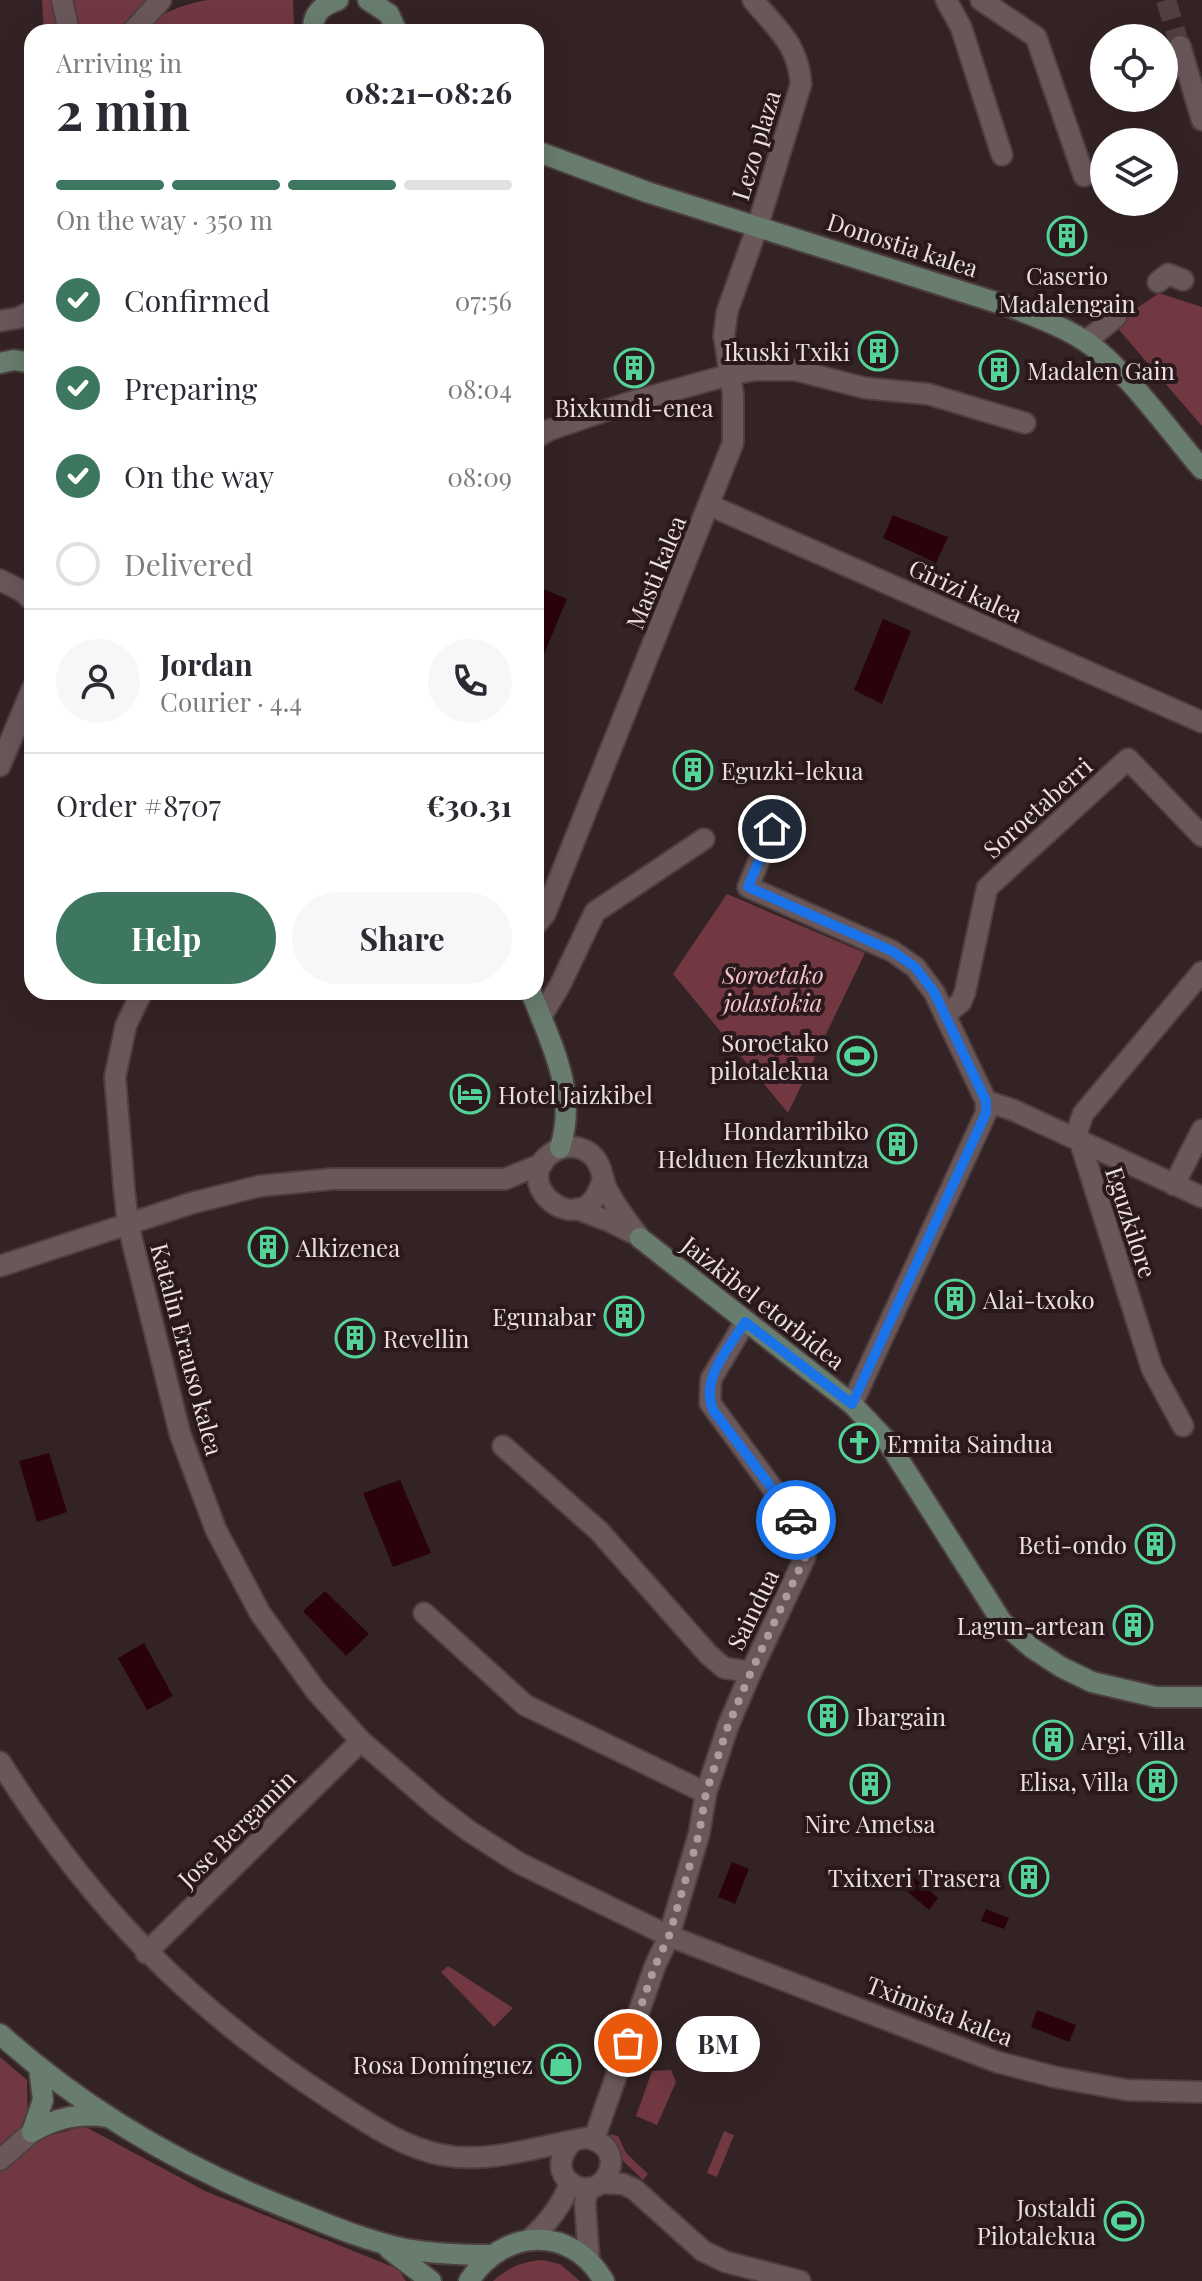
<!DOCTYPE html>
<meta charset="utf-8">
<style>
:root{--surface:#fff;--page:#f7f7f7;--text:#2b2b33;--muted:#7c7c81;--line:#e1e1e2;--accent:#3d7760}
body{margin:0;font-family:"Playfair Display",serif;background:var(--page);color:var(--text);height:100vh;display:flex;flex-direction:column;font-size:30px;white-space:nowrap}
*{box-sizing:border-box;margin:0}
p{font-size:26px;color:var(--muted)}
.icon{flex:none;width:44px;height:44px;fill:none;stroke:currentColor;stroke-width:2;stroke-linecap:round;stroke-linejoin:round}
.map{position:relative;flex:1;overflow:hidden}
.side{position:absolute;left:24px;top:24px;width:520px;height:976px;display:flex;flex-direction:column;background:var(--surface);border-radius:24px;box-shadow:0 8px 32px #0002}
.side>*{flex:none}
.tools{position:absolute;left:1090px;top:24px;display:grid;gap:16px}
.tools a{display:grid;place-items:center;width:88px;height:88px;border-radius:50%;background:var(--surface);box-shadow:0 8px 32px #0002;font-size:40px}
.pin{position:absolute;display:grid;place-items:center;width:68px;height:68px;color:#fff;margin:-34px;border:4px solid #fff;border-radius:50%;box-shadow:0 2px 8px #0007}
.courier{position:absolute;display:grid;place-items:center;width:80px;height:80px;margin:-40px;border:6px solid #1a73e8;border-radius:50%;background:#fff;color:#222;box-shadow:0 2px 10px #0007}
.bubble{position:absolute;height:56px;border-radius:28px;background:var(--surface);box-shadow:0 8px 32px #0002;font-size:26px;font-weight:700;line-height:56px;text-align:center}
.head em{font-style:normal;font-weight:700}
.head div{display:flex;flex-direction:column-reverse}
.head{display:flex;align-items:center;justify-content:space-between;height:136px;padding:0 32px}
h1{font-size:52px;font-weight:700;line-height:60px}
.bar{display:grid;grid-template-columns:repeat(4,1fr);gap:12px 8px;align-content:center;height:96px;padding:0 32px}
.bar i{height:10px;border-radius:6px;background:var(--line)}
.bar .selected{background:var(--accent)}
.bar p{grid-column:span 4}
.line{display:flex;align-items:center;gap:20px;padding:0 32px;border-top:2px solid var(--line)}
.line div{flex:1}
.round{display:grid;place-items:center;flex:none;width:84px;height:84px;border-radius:42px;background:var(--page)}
ol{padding:0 32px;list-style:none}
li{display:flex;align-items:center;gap:24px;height:88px}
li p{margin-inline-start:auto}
li .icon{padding:8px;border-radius:50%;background:var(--accent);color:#fff;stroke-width:4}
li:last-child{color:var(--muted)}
li i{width:44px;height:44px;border:4px solid var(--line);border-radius:50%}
.action{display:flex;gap:16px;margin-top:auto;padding:16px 32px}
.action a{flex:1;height:92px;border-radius:48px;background:var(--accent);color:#fff;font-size:32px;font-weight:700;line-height:92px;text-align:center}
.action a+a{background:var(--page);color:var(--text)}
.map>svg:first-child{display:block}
.green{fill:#713841}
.water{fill:#2a020b}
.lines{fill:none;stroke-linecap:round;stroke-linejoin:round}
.street-tunnel{stroke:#4f3f41;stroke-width:20;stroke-dasharray:20 10;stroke-linecap:butt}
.street-casing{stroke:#4d3f40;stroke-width:24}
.secondary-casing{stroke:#4d3f40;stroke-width:24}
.street{stroke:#6a5759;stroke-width:20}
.secondary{stroke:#687d6e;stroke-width:20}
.done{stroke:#ab9d9f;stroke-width:8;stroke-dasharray:0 14.4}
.route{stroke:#1a73e8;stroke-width:10}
.labels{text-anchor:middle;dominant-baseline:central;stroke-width:8;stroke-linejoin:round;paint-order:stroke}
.street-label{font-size:24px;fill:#ebdfe0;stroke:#2a191c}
.poi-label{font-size:24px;fill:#ebdfe0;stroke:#2a191c;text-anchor:end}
.park-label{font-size:24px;font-style:italic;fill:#f6c3c9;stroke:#2a191c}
</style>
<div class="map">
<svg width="1202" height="2281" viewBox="0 0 1202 2281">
<rect width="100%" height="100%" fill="#342325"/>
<g class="green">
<path d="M 42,0 L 59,0 L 67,32 L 44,32 Z"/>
<path d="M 70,0 L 154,0 L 124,32 L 77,32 Z"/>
<path d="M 207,0 L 293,0 L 294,24 L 286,32 L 140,32 C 159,13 181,5 207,0 Z"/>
<path d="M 1159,293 L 1202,307 L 1202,426 L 1114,324 Z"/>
<path d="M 727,894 L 865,953 L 788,1113 L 673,974 Z"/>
<path d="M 448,1966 L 513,2008 L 494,2027 L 441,1972 Z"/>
<path d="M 0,2057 L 27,2080 L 28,2142 L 84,2126 L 205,2191 L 398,2269 L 406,2281 L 0,2281 Z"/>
<path d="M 671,2070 L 676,2082 L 657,2125 L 636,2116 L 652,2071 Z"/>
<path d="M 724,2131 L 734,2135 L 717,2177 L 707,2173 Z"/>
<path d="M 610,2134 L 618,2136 L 626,2153 L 648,2174 L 643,2180 L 619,2157 Z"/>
<path d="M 542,2260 L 560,2264 L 580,2281 L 493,2281 C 509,2267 521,2262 542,2260 Z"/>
</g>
<g class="water">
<path d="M 893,515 L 948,537 L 936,563 L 883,538 Z"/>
<path d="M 536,586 L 567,599 L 542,659 L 536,656 Z"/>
<path d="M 883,619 L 911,631 L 882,704 L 854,690 Z"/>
<path d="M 49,1453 L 67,1512 L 37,1522 L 19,1461 Z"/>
<path d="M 400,1480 L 431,1553 L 393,1567 L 363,1493 Z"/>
<path d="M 325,1591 L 369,1634 L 346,1656 L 303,1611 Z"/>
<path d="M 144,1643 L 173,1696 L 147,1710 L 118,1658 Z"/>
<path d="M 732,1862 L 749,1869 L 735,1904 L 718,1897 Z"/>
<path d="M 913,1876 L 938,1898 L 929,1910 L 903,1888 Z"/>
<path d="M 986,1909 L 1009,1918 L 1004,1929 L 981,1921 Z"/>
<path d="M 1037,2010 L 1076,2025 L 1069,2042 L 1031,2027 Z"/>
</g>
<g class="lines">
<path class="street-tunnel" d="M 1166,0 L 1180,46"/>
<g class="street-casing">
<g id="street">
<path d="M 62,0 L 69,32"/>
<path d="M 946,0 L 961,27 L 1002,155"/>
<path d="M 981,0 L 1036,37 L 1084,176"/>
<path d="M 132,32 L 161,0"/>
<path d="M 1180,46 L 1202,120"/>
<path d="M 1158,282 L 1168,274 L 1183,280"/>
<path d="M 0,321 L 18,318 L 32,311"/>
<path d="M 1086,341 L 1116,317"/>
<path d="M 536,438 L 549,430 L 628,403 L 732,374 L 757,370 L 795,370 L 865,388 L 928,394 L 1025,423"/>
<path d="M 709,505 L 1202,722"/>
<path d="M 0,580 L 22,591 L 32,600"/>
<path d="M 0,766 L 32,689"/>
<path d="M 772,829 L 748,887 L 892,951 L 915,967 L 934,992 L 986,1101 L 986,1113 L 852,1404"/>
<path d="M 536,925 L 545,914 L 733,443 L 733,394 L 724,336 L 727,312 L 758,225 L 801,84 C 798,44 777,29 753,0"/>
<path d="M 142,992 L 126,1025 L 115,1077 L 124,1188 L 128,1224 L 180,1434 L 216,1530 L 260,1613 L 316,1691 L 361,1741 L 436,1806 L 469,1831 L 519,1863 L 669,1936 L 997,2062 L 1055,2077 L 1127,2090 L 1202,2092"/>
<path d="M 946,1014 L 961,1002 L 965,992 L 987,888 L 1128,759 L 1202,836"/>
<path d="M 541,1017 L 560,985 L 595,912 L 704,839"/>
<path d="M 986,1101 L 1013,1110 L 1202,1197"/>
<path d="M 602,1181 C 584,1248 503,1181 555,1151 C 570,1142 590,1148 598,1163 C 603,1173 603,1182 608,1192 C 617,1208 628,1223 640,1238"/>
<path d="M 1174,1185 L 1202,1130"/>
<path d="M 577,1209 L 609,1221 L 633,1233"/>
<path d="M 0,1266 L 192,1203 L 260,1186 L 332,1179 L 505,1179 L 542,1164"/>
<path d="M 1183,1426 L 1152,1369 L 1077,1132 L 1083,1114 L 1202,972"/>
<path d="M 503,1446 L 599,1531 L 708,1654 L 724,1668 L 751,1672"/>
<path d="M 424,1613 L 525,1705 L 706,1793"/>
<path d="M 0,1762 C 89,1903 188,2007 329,2098 C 363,2120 401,2147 442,2155 C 490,2164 539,2146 586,2138 C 631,2145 607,2203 574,2185 C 568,2182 564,2177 562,2171 C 559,2159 564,2150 572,2142"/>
<path d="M 146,1953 L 361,1741"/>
<path d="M 594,2139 L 655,1966 L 669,1936 L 699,1834 L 706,1793 L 728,1726 L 751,1672 L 805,1557 L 804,1538 L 795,1519 L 710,1403 L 711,1379 L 745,1322"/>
<path d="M 0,2160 L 32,2132"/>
<path d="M 601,2183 L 623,2184 L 634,2189 L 703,2251 L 726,2262 L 800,2281"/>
<path d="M 588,2188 L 585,2203 L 589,2260"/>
<path d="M 529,2240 C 547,2224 562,2206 570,2183"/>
</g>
</g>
<g class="secondary-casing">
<g id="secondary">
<path d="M 368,0 L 389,14 L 397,32"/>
<path d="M 313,32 C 312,14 321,6 338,0"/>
<path d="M 536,151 L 647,192 L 1011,307 C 1036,317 1062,326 1085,341 C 1124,367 1170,432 1202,469"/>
<path d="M 0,363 L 14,360 L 32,363"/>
<path d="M 531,992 C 551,1044 578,1092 560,1148"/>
<path d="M 640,1238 L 852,1404 L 887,1441 L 1002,1622 L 1032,1648 L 1061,1667 L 1092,1682 L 1156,1697 L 1202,1697"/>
<path d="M 0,2034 C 88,2113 192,2172 302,2214 C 336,2228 371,2242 406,2249 C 435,2254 463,2255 492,2255"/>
<path d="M 32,2132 C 57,2117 80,2113 108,2117"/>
<path d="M 32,2132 L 43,2100 L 39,2067"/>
<path d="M 389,2249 L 431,2281"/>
<path d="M 469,2281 C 503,2228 571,2224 604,2281"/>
</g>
</g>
<use href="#street" class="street"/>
<use href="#secondary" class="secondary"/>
</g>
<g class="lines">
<path class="done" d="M 628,2043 L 655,1966 L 669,1936 L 699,1834 L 706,1793 L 728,1726 L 751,1672 L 805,1557 L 804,1538 L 796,1520"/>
<path class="route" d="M 772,829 L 748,887 L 892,951 L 915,967 L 934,992 L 986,1101 L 986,1113 L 852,1404 L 745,1322 C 729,1348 700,1379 713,1410 L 796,1520"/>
</g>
<defs>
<g id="building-ring" transform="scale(2)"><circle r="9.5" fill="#2a191c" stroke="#53d397" stroke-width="1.5"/><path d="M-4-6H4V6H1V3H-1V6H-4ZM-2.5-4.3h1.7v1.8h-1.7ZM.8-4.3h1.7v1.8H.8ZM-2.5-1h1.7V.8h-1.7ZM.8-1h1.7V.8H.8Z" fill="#53d397"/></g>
<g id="stadium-ring" transform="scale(2)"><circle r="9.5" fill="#2a191c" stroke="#53d397" stroke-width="1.5"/><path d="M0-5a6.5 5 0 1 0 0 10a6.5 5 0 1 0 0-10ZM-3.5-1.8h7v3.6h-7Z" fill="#53d397"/></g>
<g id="hotel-ring" transform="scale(2)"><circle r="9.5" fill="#2a191c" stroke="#53d397" stroke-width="1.5"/><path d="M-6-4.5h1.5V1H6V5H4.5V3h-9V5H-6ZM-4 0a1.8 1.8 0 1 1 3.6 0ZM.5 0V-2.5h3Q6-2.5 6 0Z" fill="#53d397"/></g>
<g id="church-ring" transform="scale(2)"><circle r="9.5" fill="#2a191c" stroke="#53d397" stroke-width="1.5"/><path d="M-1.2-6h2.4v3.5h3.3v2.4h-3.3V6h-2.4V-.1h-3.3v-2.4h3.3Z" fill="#53d397"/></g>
<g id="shop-ring" transform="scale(2)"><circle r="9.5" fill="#2a191c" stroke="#53d397" stroke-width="1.5"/><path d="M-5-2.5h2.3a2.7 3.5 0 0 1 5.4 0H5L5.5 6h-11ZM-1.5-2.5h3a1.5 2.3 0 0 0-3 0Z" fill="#53d397"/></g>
</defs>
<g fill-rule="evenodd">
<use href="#building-ring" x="1067" y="236"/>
<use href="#building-ring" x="878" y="351"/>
<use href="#building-ring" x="634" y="368"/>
<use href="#building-ring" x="999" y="370"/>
<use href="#building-ring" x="693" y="770"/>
<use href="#stadium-ring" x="857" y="1056"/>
<use href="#hotel-ring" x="470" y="1094"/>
<use href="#building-ring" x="897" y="1144"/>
<use href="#building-ring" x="268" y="1247"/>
<use href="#building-ring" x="955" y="1299"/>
<use href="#building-ring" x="624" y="1316"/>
<use href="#building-ring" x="355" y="1338"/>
<use href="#church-ring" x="859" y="1443"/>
<use href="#building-ring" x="1155" y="1544"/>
<use href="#building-ring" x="1133" y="1625"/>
<use href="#building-ring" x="828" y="1716"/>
<use href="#building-ring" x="1053" y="1740"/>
<use href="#building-ring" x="1157" y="1781"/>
<use href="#building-ring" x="870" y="1784"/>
<use href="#building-ring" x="1029" y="1877"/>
<use href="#shop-ring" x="561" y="2064"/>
<use href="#stadium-ring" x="1124" y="2221"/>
</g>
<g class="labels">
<g class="street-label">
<text transform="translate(755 145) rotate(-73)">Lezo plaza</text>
<text transform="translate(903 244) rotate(18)">Donostia kalea</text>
<text transform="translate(655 572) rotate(-68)">Masti kalea</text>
<text transform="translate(966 590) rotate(24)">Girizi kalea</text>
<text transform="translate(1037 807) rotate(-42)">Soroetaberri</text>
<text transform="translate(1132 1222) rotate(72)">Eguzkilore</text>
<text transform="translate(764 1302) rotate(38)">Jaizkibel etorbidea</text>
<text transform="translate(188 1349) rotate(75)">Katalin Erauso kalea</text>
<text transform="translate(752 1609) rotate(-64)">Saindua</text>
<text transform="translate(236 1828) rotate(-45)">Jose Bergamin</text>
<text transform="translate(940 2010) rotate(21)">Tximista kalea</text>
</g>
<g class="poi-label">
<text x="1067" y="275" text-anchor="middle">Caserio<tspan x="1067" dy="28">Madalengain</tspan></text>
<text x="850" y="351">Ikuski Txiki</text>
<text x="1027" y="370" text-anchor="start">Madalen Gain</text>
<text x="634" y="407" text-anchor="middle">Bixkundi-enea</text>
<text x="721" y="770" text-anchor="start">Eguzki-lekua</text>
<text x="829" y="1042">Soroetako<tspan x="829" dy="28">pilotalekua</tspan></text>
<text x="498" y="1094" text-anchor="start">Hotel Jaizkibel</text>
<text x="869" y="1130">Hondarribiko<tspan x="869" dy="28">Helduen Hezkuntza</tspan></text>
<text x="296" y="1247" text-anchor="start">Alkizenea</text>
<text x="983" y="1299" text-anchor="start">Alai-txoko</text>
<text x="596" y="1316">Egunabar</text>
<text x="383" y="1338" text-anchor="start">Revellin</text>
<text x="887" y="1443" text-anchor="start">Ermita Saindua</text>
<text x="1127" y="1544">Beti-ondo</text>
<text x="1105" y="1625">Lagun-artean</text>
<text x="856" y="1716" text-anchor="start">Ibargain</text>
<text x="1081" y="1740" text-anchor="start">Argi, Villa</text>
<text x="1129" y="1781">Elisa, Villa</text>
<text x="870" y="1823" text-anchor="middle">Nire Ametsa</text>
<text x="1001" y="1877">Txitxeri Trasera</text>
<text x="533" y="2064">Rosa Domínguez</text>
<text x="1096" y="2207">Jostaldi<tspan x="1096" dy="28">Pilotalekua</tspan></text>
</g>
<g class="park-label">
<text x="773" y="974">Soroetako<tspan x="773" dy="28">jolastokia</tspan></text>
</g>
</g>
</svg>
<div class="tools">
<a><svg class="icon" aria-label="locate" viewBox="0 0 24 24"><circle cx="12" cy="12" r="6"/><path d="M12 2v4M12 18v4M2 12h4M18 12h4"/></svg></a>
<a><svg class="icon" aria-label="layers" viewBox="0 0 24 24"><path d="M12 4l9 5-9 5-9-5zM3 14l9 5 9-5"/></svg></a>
</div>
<div class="pin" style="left:628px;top:2043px;background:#ea580c"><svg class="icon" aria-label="bag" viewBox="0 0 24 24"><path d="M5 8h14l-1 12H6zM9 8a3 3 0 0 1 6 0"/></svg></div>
<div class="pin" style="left:772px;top:829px;background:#1f2937"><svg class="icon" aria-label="home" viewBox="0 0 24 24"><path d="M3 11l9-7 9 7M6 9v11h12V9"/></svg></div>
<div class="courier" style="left:796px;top:1520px"><svg class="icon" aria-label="car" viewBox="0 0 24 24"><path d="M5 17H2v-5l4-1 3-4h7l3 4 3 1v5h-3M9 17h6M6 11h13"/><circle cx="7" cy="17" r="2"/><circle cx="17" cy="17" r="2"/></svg></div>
<div class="bubble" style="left:676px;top:2016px;width:84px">BM</div>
<section class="side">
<div class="head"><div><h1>2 min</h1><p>Arriving in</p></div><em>08:21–08:26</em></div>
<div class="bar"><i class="selected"></i><i class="selected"></i><i class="selected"></i><i></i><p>On the way · 350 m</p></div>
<ol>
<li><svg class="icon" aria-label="check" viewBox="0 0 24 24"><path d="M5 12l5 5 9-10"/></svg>Confirmed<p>07:56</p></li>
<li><svg class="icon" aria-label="check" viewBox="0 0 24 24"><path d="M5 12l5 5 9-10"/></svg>Preparing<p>08:04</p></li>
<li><svg class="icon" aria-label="check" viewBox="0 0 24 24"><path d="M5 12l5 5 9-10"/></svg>On the way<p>08:09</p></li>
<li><i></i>Delivered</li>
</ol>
<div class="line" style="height:144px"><a class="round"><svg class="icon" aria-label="person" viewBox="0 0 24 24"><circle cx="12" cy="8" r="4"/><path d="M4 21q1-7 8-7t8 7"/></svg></a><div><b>Jordan</b><p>Courier · 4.4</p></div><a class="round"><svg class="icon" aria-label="phone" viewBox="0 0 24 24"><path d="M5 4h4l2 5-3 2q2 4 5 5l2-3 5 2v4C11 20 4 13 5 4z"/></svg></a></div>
<div class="line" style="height:104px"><div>Order #8707</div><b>€30.31</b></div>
<div class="action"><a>Help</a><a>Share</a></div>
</section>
</div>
